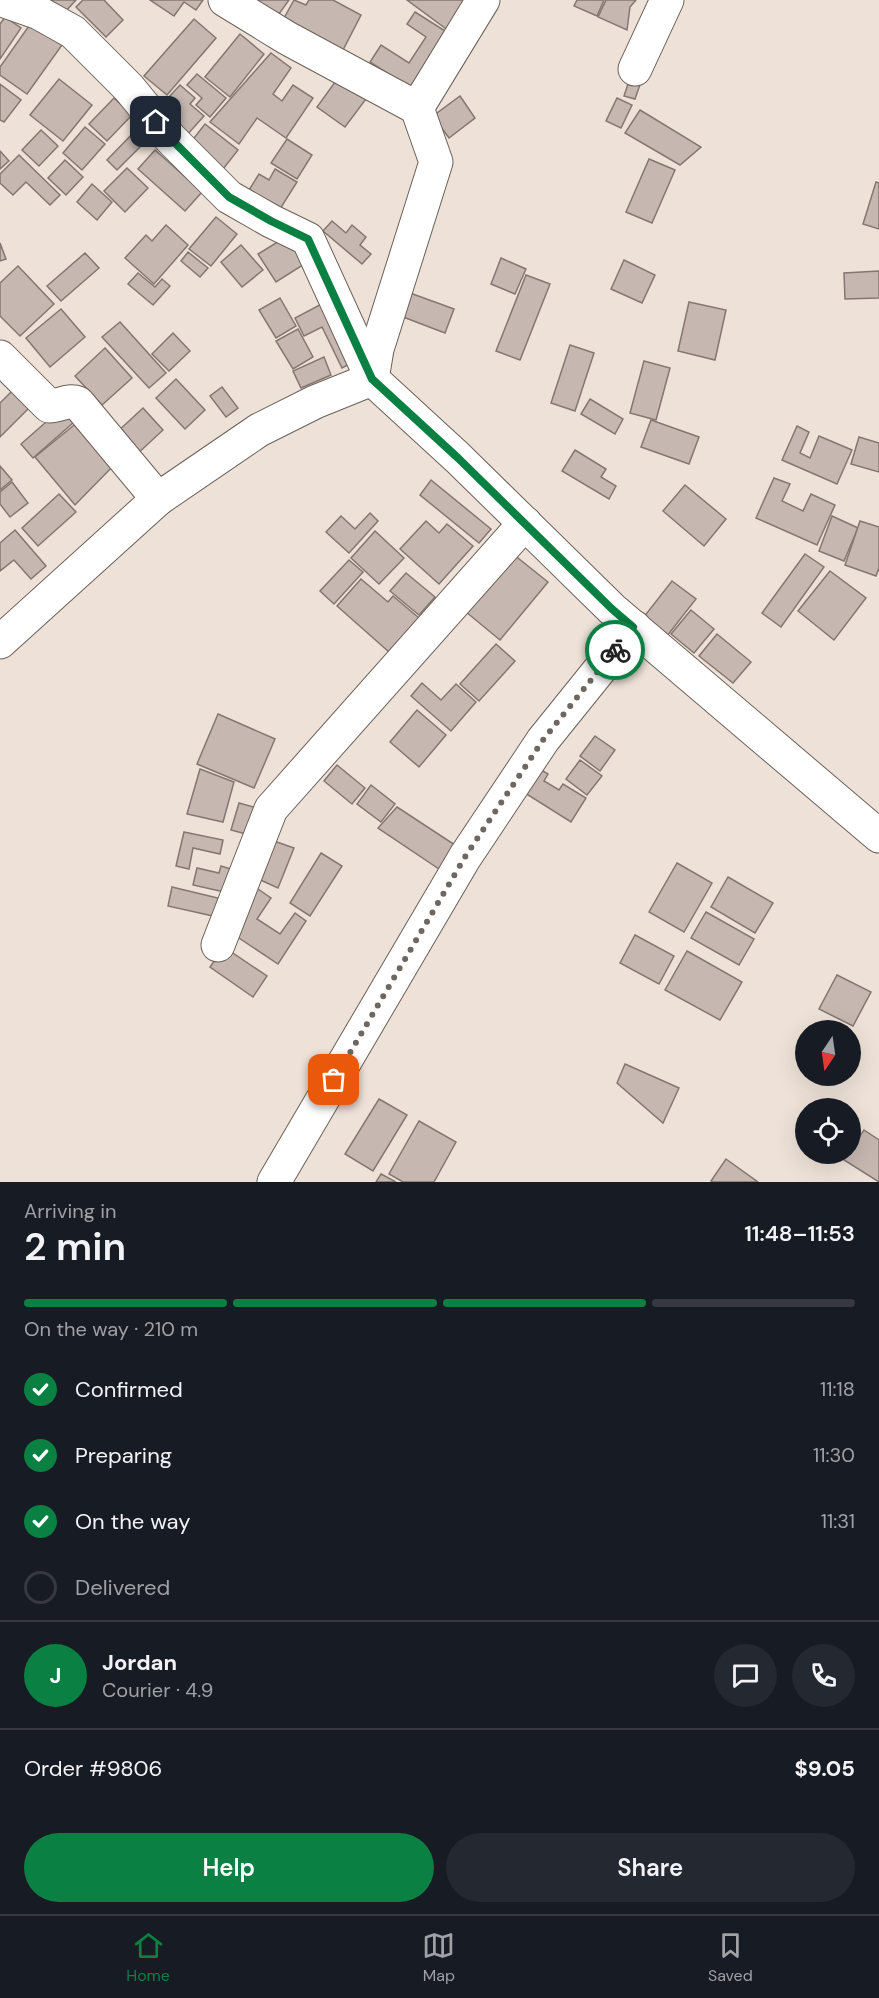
<!DOCTYPE html>
<meta charset="utf-8">
<style>
:root{--surface:#171b24;--page:#242831;--text:#f1f3f6;--muted:#9ea1a6;--line:#363941;--accent:#0b8043}
body{margin:0;font-family:"DM Sans",sans-serif;background:var(--page);color:var(--text);height:100vh;display:flex;flex-direction:column;font-size:22px;white-space:nowrap}
*{box-sizing:border-box;margin:0}
p{font-size:20px;color:var(--muted)}
.icon{flex:none;width:33px;height:33px;fill:none;stroke:currentColor;stroke-width:2;stroke-linecap:round;stroke-linejoin:round}
.map{position:relative;height:1182px;overflow:hidden}
.sheet{display:flex;flex-direction:column;background:var(--surface);flex:1}
.sheet>*{flex:none}
.needle{width:39px;rotate:193deg}
.fabs{position:absolute;left:795px;top:1020px;display:grid;gap:12px}
.fabs a{display:grid;place-items:center;width:66px;height:66px;border-radius:50%;background:var(--surface);box-shadow:0 6px 24px #0002;font-size:30px}
.pin{position:absolute;display:grid;place-items:center;width:51px;height:51px;color:#fff;margin:-26px;border-radius:12px;box-shadow:0 3px 9px #0006}
.courier{position:absolute;display:grid;place-items:center;width:60px;height:60px;margin:-30px;border:4px solid #0b8043;border-radius:50%;background:#fff;color:#222;box-shadow:0 2px 8px #0007}
.head em{font-style:normal;font-weight:600}
.head div{display:flex;flex-direction:column-reverse}
.head{display:flex;align-items:center;justify-content:space-between;height:102px;padding:0 24px}
h1{font-size:39px;font-weight:600;line-height:45px}
.bar{display:grid;grid-template-columns:repeat(4,1fr);gap:9px 6px;align-content:center;height:72px;padding:0 24px}
.bar i{height:8px;border-radius:4px;background:var(--line)}
.bar .selected{background:var(--accent)}
.bar p{grid-column:span 4}
.line{display:flex;align-items:center;gap:15px;padding:0 24px;border-top:2px solid var(--line)}
.line div{flex:1}
.round{display:grid;place-items:center;flex:none;width:63px;height:63px;border-radius:32px;background:var(--page)}
ol{padding:0 24px;list-style:none}
li{display:flex;align-items:center;gap:18px;height:66px}
li p{margin-inline-start:auto}
li .icon{padding:6px;border-radius:50%;background:var(--accent);color:#fff;stroke-width:4}
li:last-child{color:var(--muted)}
li i{width:33px;height:33px;border:3px solid var(--line);border-radius:50%}
.action{display:flex;gap:12px;margin-top:auto;padding:12px 24px}
.action a{flex:1;height:69px;border-radius:36px;background:var(--accent);color:#fff;font-size:24px;font-weight:600;line-height:69px;text-align:center}
.action a+a{background:var(--page);color:var(--text)}
.dock{display:flex;justify-content:space-around;align-items:center;height:84px;border-top:2px solid var(--line);background:var(--surface);font-size:16px;color:var(--muted)}
.dock a{display:grid;justify-items:center;gap:3px}
.dock .selected{color:var(--accent)}
.map>svg:first-child{display:block}
.building{fill:#c6b7b1;stroke:#847771;stroke-width:1.5}
.lines{fill:none;stroke-linecap:round;stroke-linejoin:round}
.minor-casing{stroke:#6b6158;stroke-width:35}
.minor{stroke:#fff;stroke-width:33}
.done{stroke:#6e6660;stroke-width:6;stroke-dasharray:0 10.8}
.route{stroke:#0b8043;stroke-width:8}
</style>
<div class="map">
<svg width="879" height="1182" viewBox="0 0 879 1182">
<rect width="100%" height="100%" fill="#eee2d8"/>
<g class="building">
<path d="M 50,0 L 76,0 L 65,12 Z"/>
<path d="M 83,0 L 104,0 L 123,20 L 106,37 L 76,7 Z"/>
<path d="M 150,0 L 203,0 L 196,10 L 184,2 L 174,16 Z"/>
<path d="M 254,0 L 289,0 L 276,18 Z"/>
<path d="M 294,0 L 306,5 L 309,0 L 333,0 L 361,15 L 342,52 L 283,20 Z"/>
<path d="M 407,0 L 478,0 L 453,34 Z"/>
<path d="M 577,0 L 604,0 L 597,16 L 574,6 Z"/>
<path d="M 606,0 L 636,0 L 630,7 L 627,30 L 598,17 Z"/>
<path d="M 415,12 L 453,36 L 416,92 L 370,62 L 381,45 L 409,63 L 426,37 L 407,24 Z"/>
<path d="M 5,17 L 21,28 L 0,59 L 0,24 Z"/>
<path d="M 194,19 L 216,38 L 167,95 L 144,76 Z"/>
<path d="M 31,23 L 62,45 L 27,94 L 0,75 L 0,67 Z"/>
<path d="M 240,34 L 264,54 L 230,97 L 205,77 Z"/>
<path d="M 271,53 L 291,68 L 273,94 L 282,101 L 293,85 L 313,98 L 286,138 L 257,118 L 239,144 L 210,122 Z"/>
<path d="M 632,72 L 643,76 L 635,99 L 624,96 Z"/>
<path d="M 197,74 L 226,98 L 210,117 L 196,105 L 202,98 L 187,85 Z"/>
<path d="M 338,78 L 366,99 L 345,127 L 317,107 Z"/>
<path d="M 59,79 L 92,105 L 63,141 L 30,115 Z"/>
<path d="M 0,84 L 21,100 L 4,122 L 0,120 Z"/>
<path d="M 180,85 L 195,98 L 190,104 L 204,116 L 186,136 L 157,110 Z"/>
<path d="M 460,96 L 475,118 L 449,138 L 433,116 Z"/>
<path d="M 114,98 L 132,115 L 107,141 L 89,124 Z"/>
<path d="M 617,98 L 632,105 L 621,128 L 606,121 Z"/>
<path d="M 640,110 L 701,147 L 680,165 L 625,133 Z"/>
<path d="M 205,124 L 238,150 L 220,173 L 187,147 Z"/>
<path d="M 85,127 L 105,144 L 82,170 L 63,153 Z"/>
<path d="M 138,128 L 149,138 L 117,170 L 107,160 Z"/>
<path d="M 41,130 L 58,146 L 39,166 L 22,150 Z"/>
<path d="M 287,139 L 312,155 L 297,179 L 271,163 Z"/>
<path d="M 155,150 L 202,192 L 185,211 L 138,169 Z"/>
<path d="M 0,151 L 9,161 L 0,169 Z"/>
<path d="M 19,155 L 60,195 L 50,205 L 26,182 L 13,195 L 0,183 L 0,174 Z"/>
<path d="M 649,159 L 675,170 L 652,223 L 626,212 Z"/>
<path d="M 65,160 L 83,177 L 66,195 L 48,178 Z"/>
<path d="M 127,168 L 148,188 L 125,212 L 104,191 Z"/>
<path d="M 275,169 L 297,182 L 280,209 L 249,190 L 259,174 L 269,180 Z"/>
<path d="M 876,182 L 879,183 L 879,229 L 863,224 Z"/>
<path d="M 92,184 L 112,202 L 97,220 L 77,202 Z"/>
<path d="M 216,217 L 237,234 L 211,266 L 189,249 Z"/>
<path d="M 332,221 L 346,233 L 352,225 L 366,237 L 360,245 L 371,254 L 362,264 L 323,231 Z"/>
<path d="M 166,225 L 188,245 L 154,284 L 125,258 L 146,235 L 152,241 Z"/>
<path d="M 289,235 L 306,263 L 276,282 L 258,254 Z"/>
<path d="M 0,243 L 6,259 L 0,261 Z"/>
<path d="M 241,245 L 263,270 L 242,287 L 221,262 Z"/>
<path d="M 188,252 L 208,268 L 200,277 L 181,261 Z"/>
<path d="M 85,253 L 99,268 L 61,301 L 47,286 Z"/>
<path d="M 501,258 L 526,269 L 515,294 L 491,284 Z"/>
<path d="M 624,260 L 655,275 L 642,303 L 611,289 Z"/>
<path d="M 18,266 L 54,304 L 20,336 L 0,316 L 0,283 Z"/>
<path d="M 879,271 L 879,298 L 845,299 L 844,273 Z"/>
<path d="M 138,273 L 155,287 L 162,279 L 170,286 L 153,305 L 128,284 Z"/>
<path d="M 526,275 L 550,284 L 520,360 L 496,351 Z"/>
<path d="M 399,289 L 454,309 L 445,333 L 390,312 Z"/>
<path d="M 280,298 L 296,326 L 276,338 L 259,310 Z"/>
<path d="M 329,300 L 359,359 L 342,368 L 322,327 L 304,336 L 295,318 Z"/>
<path d="M 689,302 L 726,310 L 715,360 L 678,351 Z"/>
<path d="M 61,309 L 85,337 L 50,367 L 26,338 Z"/>
<path d="M 120,322 L 166,373 L 149,388 L 102,337 Z"/>
<path d="M 298,329 L 313,357 L 293,369 L 276,341 Z"/>
<path d="M 173,333 L 190,351 L 169,371 L 152,354 Z"/>
<path d="M 570,345 L 594,353 L 575,411 L 551,403 Z"/>
<path d="M 105,348 L 132,378 L 102,405 L 75,376 Z"/>
<path d="M 324,357 L 331,375 L 301,388 L 293,371 Z"/>
<path d="M 644,361 L 670,368 L 656,420 L 630,413 Z"/>
<path d="M 176,379 L 205,410 L 185,429 L 156,398 Z"/>
<path d="M 17,386 L 34,403 L 0,437 L 0,403 Z"/>
<path d="M 222,387 L 238,408 L 226,417 L 210,396 Z"/>
<path d="M 590,399 L 623,419 L 615,434 L 581,414 Z"/>
<path d="M 62,408 L 74,422 L 33,458 L 21,444 Z"/>
<path d="M 143,408 L 163,430 L 135,456 L 115,434 Z"/>
<path d="M 651,420 L 699,437 L 689,464 L 641,447 Z"/>
<path d="M 79,421 L 116,463 L 75,505 L 35,457 Z"/>
<path d="M 797,426 L 809,432 L 800,453 L 810,458 L 819,436 L 852,450 L 837,484 L 782,460 Z"/>
<path d="M 859,437 L 879,443 L 879,472 L 851,464 Z"/>
<path d="M 575,450 L 606,469 L 601,477 L 616,486 L 609,499 L 562,471 Z"/>
<path d="M 0,466 L 12,480 L 0,490 Z"/>
<path d="M 774,478 L 790,484 L 782,501 L 803,511 L 811,494 L 835,505 L 817,545 L 756,518 Z"/>
<path d="M 431,480 L 491,529 L 479,543 L 420,495 Z"/>
<path d="M 12,482 L 28,503 L 10,517 L 0,504 L 0,492 Z"/>
<path d="M 685,485 L 726,519 L 704,546 L 663,511 Z"/>
<path d="M 59,494 L 76,512 L 38,546 L 22,528 Z"/>
<path d="M 370,513 L 378,521 L 349,553 L 326,532 L 341,516 L 355,529 Z"/>
<path d="M 832,516 L 858,528 L 844,561 L 819,551 Z"/>
<path d="M 426,521 L 439,533 L 447,524 L 473,546 L 439,584 L 400,549 Z"/>
<path d="M 860,521 L 879,527 L 879,568 L 876,576 L 845,565 Z"/>
<path d="M 15,530 L 46,566 L 31,579 L 14,560 L 0,571 L 0,543 Z"/>
<path d="M 375,531 L 404,558 L 379,584 L 351,558 Z"/>
<path d="M 508,550 L 548,582 L 500,640 L 460,607 Z"/>
<path d="M 805,554 L 824,567 L 781,627 L 762,613 Z"/>
<path d="M 349,560 L 363,572 L 334,604 L 320,591 Z"/>
<path d="M 830,571 L 866,598 L 834,640 L 798,611 Z"/>
<path d="M 406,573 L 435,597 L 419,615 L 390,591 Z"/>
<path d="M 361,579 L 388,602 L 393,596 L 419,618 L 389,652 L 337,606 Z"/>
<path d="M 672,581 L 696,599 L 667,636 L 643,618 Z"/>
<path d="M 691,610 L 714,629 L 694,653 L 671,634 Z"/>
<path d="M 717,634 L 751,662 L 733,683 L 699,656 Z"/>
<path d="M 496,644 L 515,661 L 479,701 L 460,684 Z"/>
<path d="M 422,683 L 441,700 L 456,684 L 476,702 L 451,731 L 411,696 Z"/>
<path d="M 417,710 L 446,735 L 419,767 L 390,742 Z"/>
<path d="M 218,714 L 275,739 L 254,788 L 197,764 Z"/>
<path d="M 595,736 L 615,750 L 600,771 L 580,756 Z"/>
<path d="M 580,760 L 602,776 L 587,795 L 566,779 Z"/>
<path d="M 337,765 L 365,788 L 352,804 L 324,781 Z"/>
<path d="M 533,765 L 548,774 L 544,781 L 559,790 L 563,784 L 586,798 L 571,822 L 517,788 Z"/>
<path d="M 200,769 L 234,782 L 223,822 L 187,814 Z"/>
<path d="M 371,785 L 395,804 L 381,822 L 357,804 Z"/>
<path d="M 239,803 L 257,808 L 250,835 L 231,830 Z"/>
<path d="M 397,807 L 455,845 L 439,869 L 378,828 Z"/>
<path d="M 184,832 L 223,840 L 220,854 L 193,848 L 189,869 L 176,866 Z"/>
<path d="M 271,840 L 294,848 L 278,888 L 256,878 Z"/>
<path d="M 321,853 L 342,866 L 310,916 L 290,903 Z"/>
<path d="M 677,863 L 712,883 L 684,932 L 649,912 Z"/>
<path d="M 221,866 L 234,870 L 229,893 L 193,885 L 197,868 L 219,873 Z"/>
<path d="M 728,877 L 773,903 L 755,933 L 711,907 Z"/>
<path d="M 172,887 L 226,900 L 222,918 L 168,906 Z"/>
<path d="M 255,887 L 271,898 L 257,919 L 280,934 L 295,913 L 306,921 L 278,964 L 233,934 Z"/>
<path d="M 706,912 L 754,939 L 739,965 L 691,938 Z"/>
<path d="M 635,935 L 674,956 L 659,984 L 620,963 Z"/>
<path d="M 224,947 L 267,976 L 253,997 L 210,967 Z"/>
<path d="M 687,951 L 742,982 L 720,1020 L 665,990 Z"/>
<path d="M 837,975 L 871,992 L 853,1026 L 819,1009 Z"/>
<path d="M 625,1064 L 679,1088 L 663,1123 L 617,1083 Z"/>
<path d="M 379,1099 L 407,1115 L 373,1171 L 345,1154 Z"/>
<path d="M 419,1121 L 456,1142 L 434,1182 L 403,1182 L 389,1174 Z"/>
<path d="M 864,1130 L 879,1140 L 879,1182 L 844,1160 L 848,1154 L 850,1154 L 850,1150 Z"/>
<path d="M 726,1159 L 758,1182 L 713,1182 L 711,1181 Z"/>
<path d="M 381,1174 L 396,1182 L 376,1182 Z"/>
</g>
<g class="lines">
<g class="minor-casing">
<g id="minor">
<path d="M 2,0 L 39,13 L 73,32 L 129,88 L 170,138 L 229,197 L 271,221 L 308,239 L 372,379 L 458,458 L 612,609 L 879,836"/>
<path d="M 225,0 L 287,38 L 417,108"/>
<path d="M 635,69 L 667,0"/>
<path d="M 0,357 L 49,406 C 60,406 68,399 78,403 L 158,499"/>
<path d="M 372,379 L 377,349 L 436,162 L 417,108 L 483,0"/>
<path d="M 0,642 L 158,499 L 259,430 L 315,402 L 372,379"/>
<path d="M 218,945 L 271,809 L 525,523"/>
<path d="M 274,1182 L 465,857 L 543,740 L 634,627"/>
</g>
</g>
<use href="#minor" class="minor"/>
</g>
<g class="lines">
<path class="done" d="M 334,1080 L 465,857 L 543,740 L 615,650"/>
<path class="route" d="M 156,122 L 170,138 L 229,197 L 271,221 L 308,239 L 372,379 L 458,458 L 612,609 L 633,627 L 615,650"/>
</g>
</svg>
<div class="fabs">
<a><svg class="needle" viewBox="-14 -14 28 28"><path d="M0-13l5 13h-10z" fill="#e53935"/><path d="M0 13l5-13h-10z" fill="#9ea1a6"/></svg></a>
<a><svg class="icon" aria-label="locate" viewBox="0 0 24 24"><circle cx="12" cy="12" r="6"/><path d="M12 2v4M12 18v4M2 12h4M18 12h4"/></svg></a>
</div>
<div class="pin" style="left:334px;top:1080px;background:#ea580c"><svg class="icon" aria-label="bag" viewBox="0 0 24 24"><path d="M5 8h14l-1 12H6zM9 8a3 3 0 0 1 6 0"/></svg></div>
<div class="pin" style="left:156px;top:122px;background:#1f2937"><svg class="icon" aria-label="home" viewBox="0 0 24 24"><path d="M3 11l9-7 9 7M6 9v11h12V9"/></svg></div>
<div class="courier" style="left:615px;top:650px"><svg class="icon" aria-label="bike" viewBox="0 0 24 24"><circle cx="6" cy="16" r="4"/><circle cx="18" cy="16" r="4"/><path d="M6 16l4-8h5l3 8M10 8l3 8H6M13 5h3"/></svg></div>
</div>
<section class="sheet">
<div class="head"><div><h1>2 min</h1><p>Arriving in</p></div><em>11:48–11:53</em></div>
<div class="bar"><i class="selected"></i><i class="selected"></i><i class="selected"></i><i></i><p>On the way · 210 m</p></div>
<ol>
<li><svg class="icon" aria-label="check" viewBox="0 0 24 24"><path d="M5 12l5 5 9-10"/></svg>Confirmed<p>11:18</p></li>
<li><svg class="icon" aria-label="check" viewBox="0 0 24 24"><path d="M5 12l5 5 9-10"/></svg>Preparing<p>11:30</p></li>
<li><svg class="icon" aria-label="check" viewBox="0 0 24 24"><path d="M5 12l5 5 9-10"/></svg>On the way<p>11:31</p></li>
<li><i></i>Delivered</li>
</ol>
<div class="line" style="height:108px"><b class="round" style="background:var(--accent);color:#fff">J</b><div><b>Jordan</b><p>Courier · 4.9</p></div><a class="round"><svg class="icon" aria-label="chat" viewBox="0 0 24 24"><path d="M4 5h16v11H9l-5 4z"/></svg></a><a class="round"><svg class="icon" aria-label="phone" viewBox="0 0 24 24"><path d="M5 4h4l2 5-3 2q2 4 5 5l2-3 5 2v4C11 20 4 13 5 4z"/></svg></a></div>
<div class="line" style="height:78px"><div>Order #9806</div><b>$9.05</b></div>
<div class="action"><a>Help</a><a>Share</a></div>
</section>
<nav class="dock">
<a class="selected"><svg class="icon" aria-label="home" viewBox="0 0 24 24"><path d="M3 11l9-7 9 7M6 9v11h12V9"/></svg>Home</a>
<a><svg class="icon" aria-label="map" viewBox="0 0 24 24"><path d="M3 6l6-2 6 2 6-2v14l-6 2-6-2-6 2zM9 4v14M15 6v14"/></svg>Map</a>
<a><svg class="icon" aria-label="saved" viewBox="0 0 24 24"><path d="M7 4h10v16l-5-4-5 4z"/></svg>Saved</a>
</nav>
